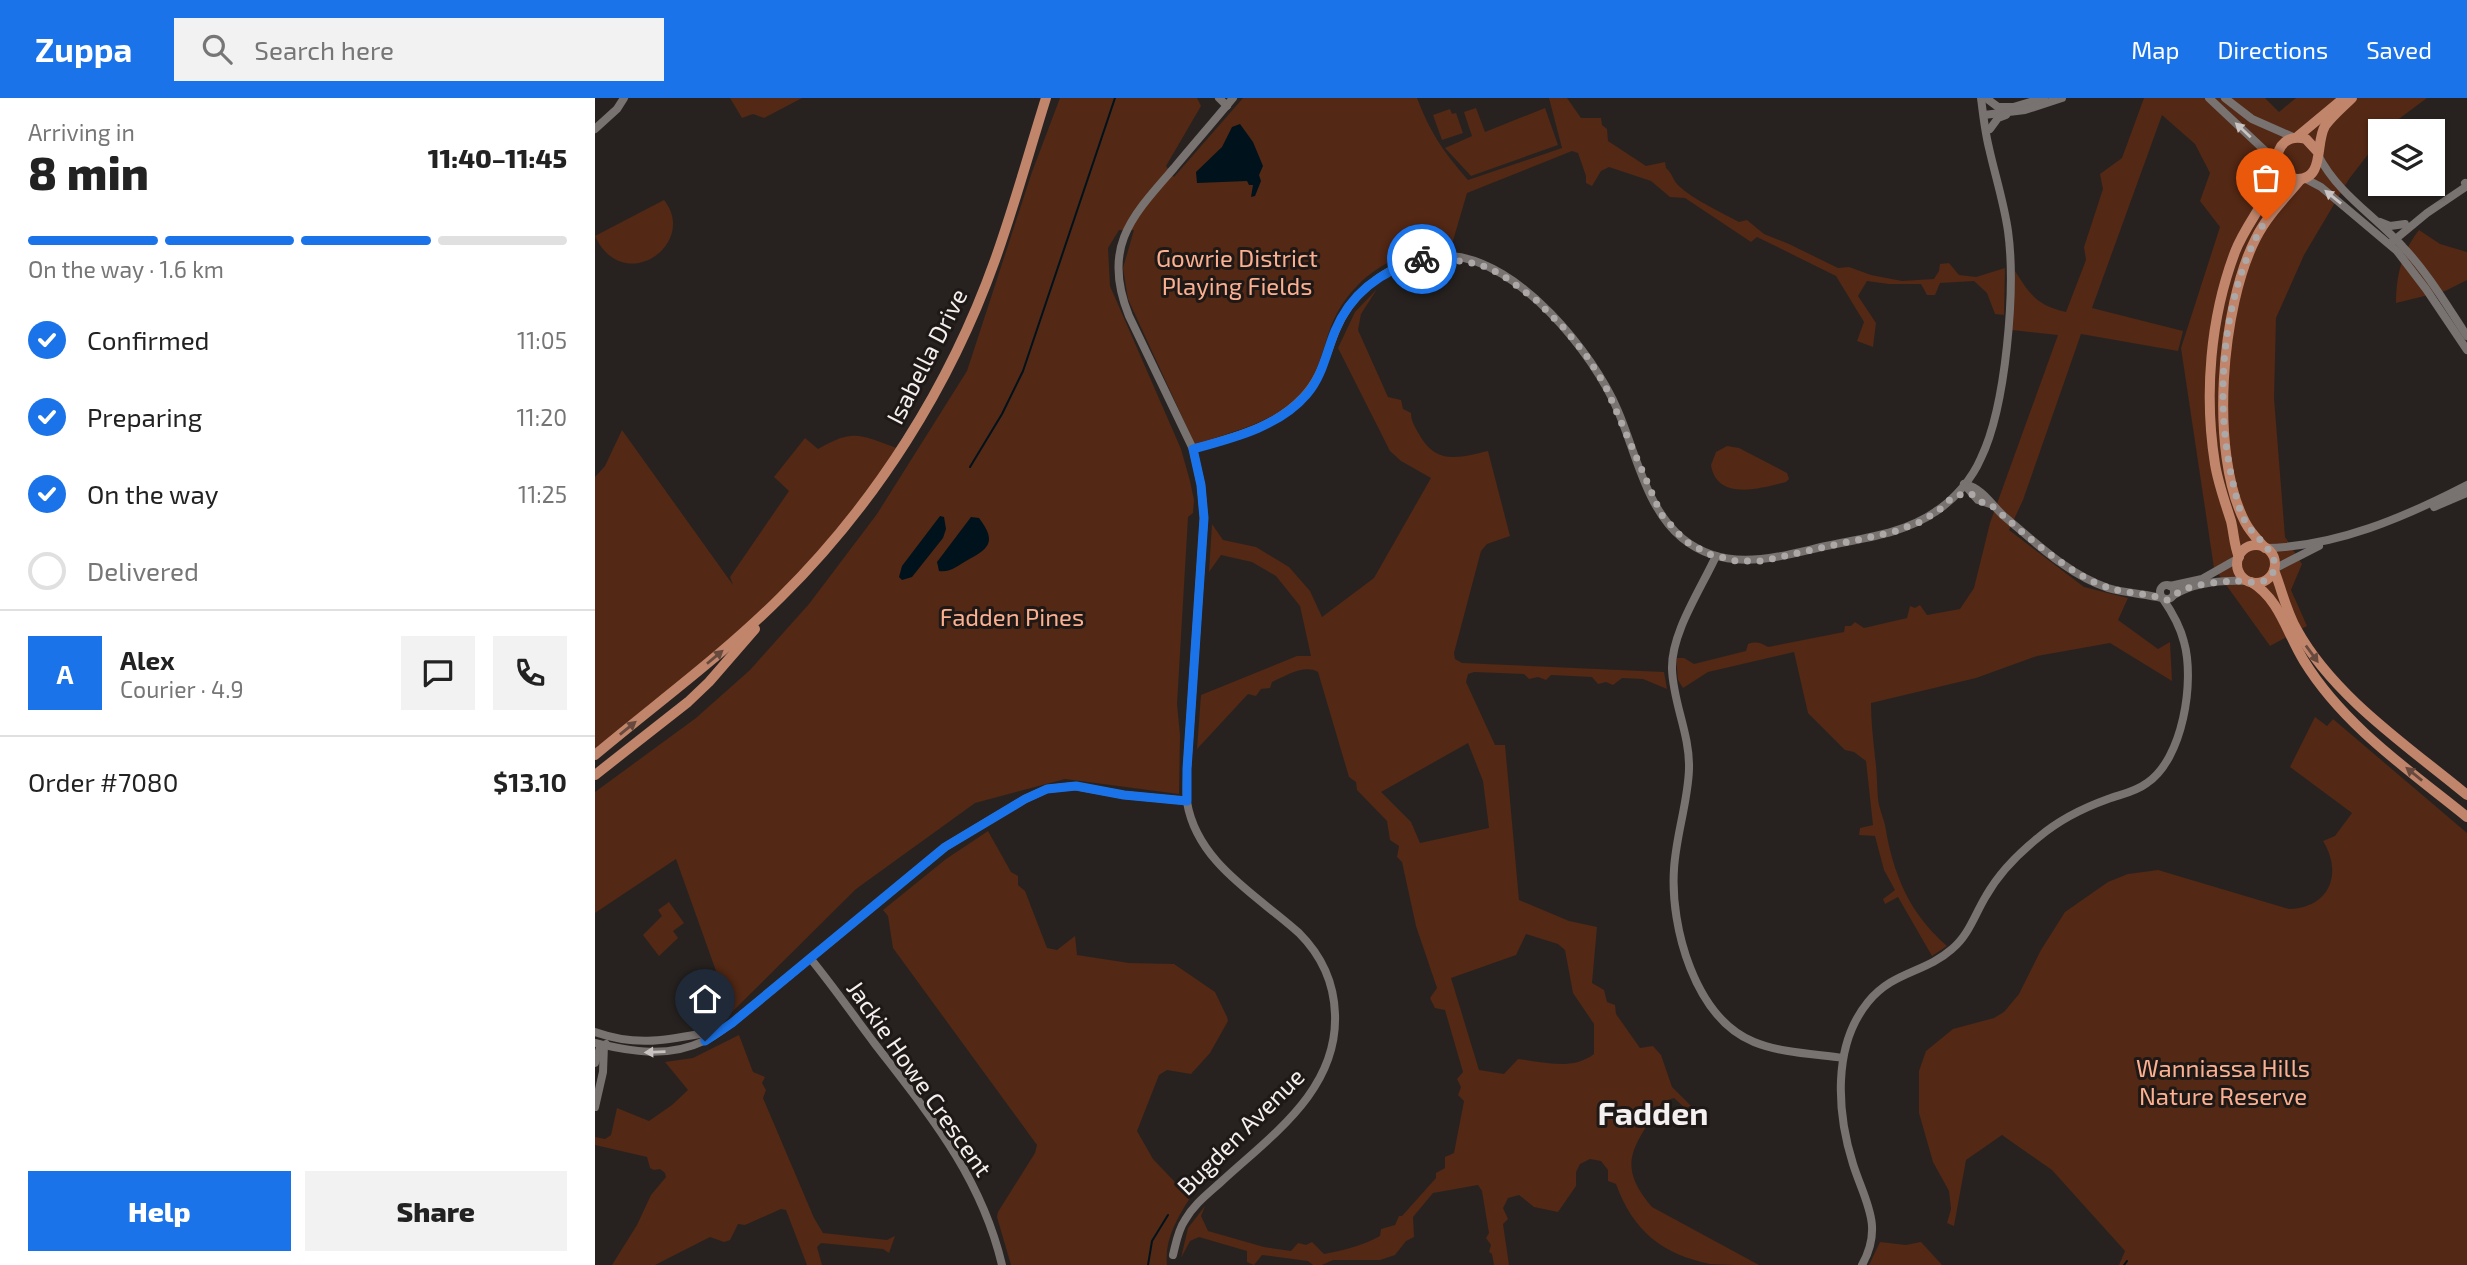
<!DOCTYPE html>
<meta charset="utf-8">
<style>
:root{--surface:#fff;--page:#f2f2f2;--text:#222;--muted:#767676;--line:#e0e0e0;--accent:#1a73e8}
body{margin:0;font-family:"Exo 2",sans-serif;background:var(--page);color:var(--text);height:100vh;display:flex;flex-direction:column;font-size:26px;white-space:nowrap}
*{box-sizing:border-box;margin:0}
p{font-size:23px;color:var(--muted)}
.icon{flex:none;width:38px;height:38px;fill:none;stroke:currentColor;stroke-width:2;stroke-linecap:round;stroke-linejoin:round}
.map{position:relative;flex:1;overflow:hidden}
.details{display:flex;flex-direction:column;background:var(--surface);width:595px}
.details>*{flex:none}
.controls{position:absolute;left:1773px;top:21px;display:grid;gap:14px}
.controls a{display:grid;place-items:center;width:77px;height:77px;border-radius:0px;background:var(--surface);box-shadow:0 2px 5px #0004;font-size:35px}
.pin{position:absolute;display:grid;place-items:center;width:60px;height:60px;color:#fff;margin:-72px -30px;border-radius:50% 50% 50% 0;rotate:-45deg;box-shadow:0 0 7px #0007}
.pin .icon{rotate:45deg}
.courier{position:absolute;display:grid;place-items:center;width:70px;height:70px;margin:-35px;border:5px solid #1a73e8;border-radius:50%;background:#fff;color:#222;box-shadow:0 2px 9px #0007}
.head em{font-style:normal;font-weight:800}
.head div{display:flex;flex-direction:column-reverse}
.head{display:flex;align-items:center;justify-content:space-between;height:119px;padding:0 28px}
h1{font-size:46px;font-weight:800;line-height:52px}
.bar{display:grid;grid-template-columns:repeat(4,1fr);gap:10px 7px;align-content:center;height:84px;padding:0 28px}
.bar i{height:9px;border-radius:5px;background:var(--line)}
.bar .selected{background:var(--accent)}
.bar p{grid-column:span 4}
.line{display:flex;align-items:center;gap:18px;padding:0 28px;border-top:2px solid var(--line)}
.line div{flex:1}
.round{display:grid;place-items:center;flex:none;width:74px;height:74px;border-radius:0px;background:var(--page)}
ol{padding:0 28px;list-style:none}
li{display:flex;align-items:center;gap:21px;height:77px}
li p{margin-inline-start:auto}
li .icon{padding:7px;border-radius:50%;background:var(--accent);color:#fff;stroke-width:4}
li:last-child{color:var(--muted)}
li i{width:38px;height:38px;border:4px solid var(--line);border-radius:50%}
.button{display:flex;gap:14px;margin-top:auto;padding:14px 28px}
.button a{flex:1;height:80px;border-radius:0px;background:var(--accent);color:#fff;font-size:28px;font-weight:800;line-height:80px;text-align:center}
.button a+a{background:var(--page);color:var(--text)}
header{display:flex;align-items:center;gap:42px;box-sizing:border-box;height:98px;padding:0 35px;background:var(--accent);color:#fff}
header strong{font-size:33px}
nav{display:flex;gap:38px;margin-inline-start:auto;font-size:24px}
.search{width:490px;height:63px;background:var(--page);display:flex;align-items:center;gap:18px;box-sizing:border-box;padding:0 24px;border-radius:0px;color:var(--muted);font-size:26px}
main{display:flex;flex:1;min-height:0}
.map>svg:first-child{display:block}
.green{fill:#532814;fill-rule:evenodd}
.water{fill:#00121c}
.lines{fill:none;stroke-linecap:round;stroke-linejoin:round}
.stream{stroke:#00121c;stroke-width:2}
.secondary{stroke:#787270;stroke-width:8}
.primary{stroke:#c1856b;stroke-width:10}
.oneway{fill:#c9c4c3}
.oneway2{fill:#674a3d}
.done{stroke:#aca8a7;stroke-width:7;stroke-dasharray:0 12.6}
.route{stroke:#1a73e8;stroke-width:9}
.labels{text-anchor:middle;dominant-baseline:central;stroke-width:6;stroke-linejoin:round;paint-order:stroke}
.park-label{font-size:24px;fill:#fcb090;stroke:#1e1917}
.street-label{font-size:24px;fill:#f4f0ef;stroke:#1e1917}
.district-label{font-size:32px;font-weight:bold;fill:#f4f0ef;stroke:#1e1917}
</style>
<header>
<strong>Zuppa</strong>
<div class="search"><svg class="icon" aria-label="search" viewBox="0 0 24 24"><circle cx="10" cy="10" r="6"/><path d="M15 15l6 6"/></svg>Search here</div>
<nav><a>Map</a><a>Directions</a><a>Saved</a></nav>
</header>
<main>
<section class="details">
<div class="head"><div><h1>8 min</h1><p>Arriving in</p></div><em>11:40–11:45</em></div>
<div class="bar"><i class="selected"></i><i class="selected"></i><i class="selected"></i><i></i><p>On the way · 1.6 km</p></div>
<ol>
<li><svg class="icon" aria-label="check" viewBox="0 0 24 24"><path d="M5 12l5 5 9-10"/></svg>Confirmed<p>11:05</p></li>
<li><svg class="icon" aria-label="check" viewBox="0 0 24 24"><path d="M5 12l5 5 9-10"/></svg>Preparing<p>11:20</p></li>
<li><svg class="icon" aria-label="check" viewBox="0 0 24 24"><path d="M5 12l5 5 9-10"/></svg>On the way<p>11:25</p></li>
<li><i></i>Delivered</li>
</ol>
<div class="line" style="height:126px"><b class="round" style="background:var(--accent);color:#fff">A</b><div><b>Alex</b><p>Courier · 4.9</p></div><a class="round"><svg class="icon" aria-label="chat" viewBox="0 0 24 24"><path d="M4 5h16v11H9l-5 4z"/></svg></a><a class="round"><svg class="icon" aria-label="phone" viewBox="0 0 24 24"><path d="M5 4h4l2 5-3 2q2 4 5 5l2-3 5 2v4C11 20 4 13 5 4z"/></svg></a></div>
<div class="line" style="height:91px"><div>Order #7080</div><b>$13.10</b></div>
<div class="button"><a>Help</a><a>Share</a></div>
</section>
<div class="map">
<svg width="1872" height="1167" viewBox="0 0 1872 1167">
<rect width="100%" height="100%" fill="#272220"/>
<g class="green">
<path d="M 135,0 L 207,0 L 169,20 L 158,16 L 147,20 Z"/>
<path d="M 465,0 L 602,0 L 606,8 L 571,68 L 579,79 L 648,0 L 822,0 C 836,36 848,53 873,82 L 967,50 L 954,0 L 972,0 L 986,20 L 1006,20 L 1007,27 L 1012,31 L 1013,43 L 1051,68 L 1070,64 L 1071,70 C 1078,76 1078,83 1084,88 C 1099,102 1126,114 1144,124 L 1152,122 L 1169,136 L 1194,146 L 1243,170 L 1254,169 L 1276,177 L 1307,183 L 1339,181 L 1344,173 L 1345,166 L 1354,165 L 1364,177 L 1381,179 L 1410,170 L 1409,217 L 1400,216 L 1392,195 L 1379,183 L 1345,185 L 1340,197 L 1332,197 L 1326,186 L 1294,186 L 1272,183 L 1263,198 L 1281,225 L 1278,249 L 1262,243 L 1269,224 L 1241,178 L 1162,139 L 1156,144 L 1090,100 L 1075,99 L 1056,83 L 1014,69 L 1006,73 L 997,88 L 991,85 L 991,78 L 983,55 L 977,53 L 872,95 L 855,153 C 807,148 763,175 741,217 C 729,240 727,270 710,292 C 684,324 637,333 600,347 L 533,201 L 528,170 L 539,132 L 524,132 L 513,150 L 515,188 L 586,351 L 595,383 L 599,402 L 598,415 L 593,419 L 582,606 L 585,637 L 584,696 L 470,681 L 380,705 L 261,791 L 136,915 L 81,761 L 0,815 L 0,694 L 101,620 L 155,572 L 214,506 L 282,416 L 372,273 L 437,74 Z"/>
<path d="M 1549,0 L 1670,0 L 1684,14 L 1701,0 L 1832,0 L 1797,26 L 1791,33 L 1785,33 L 1785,41 L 1754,81 L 1709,157 L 1681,220 L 1679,300 L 1690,439 L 1707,466 L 1696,492 L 1712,528 L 1675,548 L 1619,470 L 1586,250 L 1625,129 L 1605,103 L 1615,75 L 1600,46 L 1567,17 L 1497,210 L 1588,233 L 1583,253 L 1486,236 L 1428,402 L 1414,432 L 1489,489 L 1533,500 L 1523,522 L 1563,551 L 1575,544 L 1577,583 L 1515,545 L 1442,558 L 1381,580 L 1276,605 C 1276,623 1278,640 1280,659 C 1282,673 1282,687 1283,701 C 1284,710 1288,719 1290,727 C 1298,776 1314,815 1352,848 L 1337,858 L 1303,799 L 1290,806 L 1288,801 L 1300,792 L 1289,772 L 1280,738 L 1264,737 L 1265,730 L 1278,727 L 1271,663 L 1259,654 L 1250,652 L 1213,615 L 1199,554 L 1113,574 L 1088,590 L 1083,582 L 1081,560 L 1089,560 L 1099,566 L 1151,553 L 1153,546 C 1162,543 1166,545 1173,549 L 1249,534 L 1250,528 L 1256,528 L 1260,524 L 1269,530 L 1312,520 L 1315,508 L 1320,510 L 1325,507 L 1332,517 L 1365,511 L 1379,490 L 1395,425 L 1463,237 L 1417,232 L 1420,173 C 1436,198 1442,207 1471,214 L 1491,162 L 1489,149 L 1508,91 L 1505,76 L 1527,60 Z"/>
<path d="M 881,10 L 890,34 L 950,10 L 963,47 L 876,78 L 850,50 L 877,38 L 869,14 Z"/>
<path d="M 855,11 L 857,16 L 861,15 L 868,35 L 847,42 L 838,17 Z"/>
<path d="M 69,102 C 104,146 28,199 0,138 Z"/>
<path d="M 1824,132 L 1845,146 L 1872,154 L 1872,182 L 1850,193 L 1801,205 C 1801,177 1807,154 1824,132 Z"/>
<path d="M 782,191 L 766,216 L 763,232 L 793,299 L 806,302 L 808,311 L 816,315 C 816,323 820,329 824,336 C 841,367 863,360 893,353 L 915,438 L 892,446 L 886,453 L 859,555 L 860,561 L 867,565 L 1069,574 L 1072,591 L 1048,581 L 1027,580 L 1018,587 L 1011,584 L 1003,586 L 997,579 L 956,577 L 951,582 L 943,579 L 934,581 L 929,576 L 879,574 L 873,576 L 871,584 L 900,647 L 910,647 L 924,802 L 974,823 L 1002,829 L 997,885 L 1009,892 L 1012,904 L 1020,907 L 1021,916 L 1045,950 L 1058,948 L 1066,957 L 1077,989 L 1106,1018 L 1105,1024 L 1079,1000 L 1067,1004 C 1042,1046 1018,1064 1057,1109 L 1164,1167 C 1149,1167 1130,1167 1115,1166 C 1067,1156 1038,1133 1021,1086 L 1013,1083 L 1013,1072 L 1006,1063 L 995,1061 L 985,1066 L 981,1074 L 981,1088 L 963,1114 L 939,1109 L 924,1097 L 913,1100 L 908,1110 L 913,1121 L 908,1126 L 914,1167 L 899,1167 L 897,1156 L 894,1154 L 896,1147 L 891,1140 L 894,1135 L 887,1093 L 883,1087 L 838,1095 L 818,1119 L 819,1139 L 811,1143 L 800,1157 L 785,1162 L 738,1162 L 727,1167 L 718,1167 L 713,1163 L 667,1157 L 659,1167 L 652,1164 L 652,1153 L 604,1139 L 595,1143 L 586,1160 L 593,1130 L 610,1108 L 606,1118 L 613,1133 L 669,1149 L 696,1153 L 703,1145 L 711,1147 L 717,1144 L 729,1156 C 749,1152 767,1148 785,1138 L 786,1131 L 800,1127 L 804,1118 L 807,1118 L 841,1080 L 841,1075 L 850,1070 L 850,1059 L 859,1055 L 869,1003 L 863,997 L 866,989 L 862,981 L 868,974 L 850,912 L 840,910 L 835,900 L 842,890 L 821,828 L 807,764 L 802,759 L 804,748 L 795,742 L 792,723 L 762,692 L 761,684 L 754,679 L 723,574 C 709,566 691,578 677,584 L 675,590 L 666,591 L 661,598 L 653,596 L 602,651 L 606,597 L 702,558 L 716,558 L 705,508 L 681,478 L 657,464 L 626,457 L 614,474 L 617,426 L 628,442 L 661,449 L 694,469 L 715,493 L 727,519 L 779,480 L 836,380 L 806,363 L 795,353 L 743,250 L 760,214 ZM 873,645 L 888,683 L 894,730 L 825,745 L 816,724 L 786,694 ZM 931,836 L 963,846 L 970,852 L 978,895 L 999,926 L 999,956 C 977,973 948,964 923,961 L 909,976 L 884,972 L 856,880 L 921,857 Z"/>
<path d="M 27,332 L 138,487 L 135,479 L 194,393 L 179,379 L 210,340 L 223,351 C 259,330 265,337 302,350 C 259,413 211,475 153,526 C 104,570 51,610 0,653 L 0,379 L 10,368 Z"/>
<path d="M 1132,348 L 1144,350 L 1192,375 L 1194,381 L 1191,384 C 1167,390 1122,404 1116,367 L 1121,354 Z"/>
<path d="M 1720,619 L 1732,628 L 1738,621 L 1872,735 L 1872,1167 L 1524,1167 L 1530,1153 L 1457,1072 L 1407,1037 L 1371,1062 L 1359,1128 L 1352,1125 L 1356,1111 L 1354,1093 L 1338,1064 L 1324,1015 L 1324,973 L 1331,953 L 1358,931 L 1399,920 L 1409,914 L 1424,896 L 1446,852 L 1470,814 L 1513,784 L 1533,776 L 1563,772 L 1694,811 C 1735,810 1748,775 1728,743 L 1740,738 L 1757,715 L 1695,669 Z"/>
<path d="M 393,733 L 416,774 L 423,778 L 423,787 L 430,793 L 452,850 L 462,852 L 480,838 L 482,857 L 534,865 L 579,866 L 620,894 L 632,919 L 633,923 L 615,955 L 596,976 L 572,972 L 564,977 L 542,1033 L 558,1061 L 595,1100 C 582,1120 569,1143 572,1167 L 416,1167 L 402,1119 L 403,1114 L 440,1055 L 442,1047 L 298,850 L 293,818 L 288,812 L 351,761 Z"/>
<path d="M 74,804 L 89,825 L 78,833 L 83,840 L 64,858 L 48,837 L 67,818 L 63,812 Z"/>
<path d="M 144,937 L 158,974 L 170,979 L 167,985 L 171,992 L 168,1000 L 219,1120 L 228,1135 L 292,1142 L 300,1138 L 294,1155 L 288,1151 L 226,1145 L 222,1149 L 227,1167 L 212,1167 L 191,1112 L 186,1111 L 150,1127 L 143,1126 L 135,1142 L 129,1144 L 115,1139 L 60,1167 L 17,1167 L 42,1127 L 56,1097 L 71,1079 L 70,1075 L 65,1071 L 59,1072 L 55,1070 L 52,1059 L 0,1047 L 0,1039 L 10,1041 L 16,1037 L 22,1010 L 54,1023 L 77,1007 L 93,992 L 70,964 L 98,960 Z"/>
<path d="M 1285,1144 L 1311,1147 L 1326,1144 L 1347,1167 L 1274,1167 Z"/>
</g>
<g class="water">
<path d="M 645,26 L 658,44 L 668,68 L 664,77 L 666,83 L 660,98 L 656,99 L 658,87 L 654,87 L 652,83 L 602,85 L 601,74 L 627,49 L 637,29 Z"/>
<path d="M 345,418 L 349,419 L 351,431 L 348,440 L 317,479 L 307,482 L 304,479 L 307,468 Z"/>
<path d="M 376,419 L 384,420 C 403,445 393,451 371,463 C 362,468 355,475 344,473 L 342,464 Z"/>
</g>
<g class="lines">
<g class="stream">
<path d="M 375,369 L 407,316 L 428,273 L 520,0"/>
<path d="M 553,1167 L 557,1143 L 573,1117"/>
<path d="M 1529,1167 L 1532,1163"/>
</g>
<g class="secondary">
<path d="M 624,0 L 632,8"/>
<path d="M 1391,0 L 1403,9 L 1419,9"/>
<path d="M 1614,0 L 1682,64"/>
<path d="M 1630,0 L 1657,21 L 1698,39"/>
<path d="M 1415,10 L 1449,0"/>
<path d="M 1389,17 L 1430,12 L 1467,0"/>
<path d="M 0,31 L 22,11 L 29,0"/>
<path d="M 1395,31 L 1403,20 L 1411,17"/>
<path d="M 1723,57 C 1743,96 1779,117 1808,149 C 1833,175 1852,208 1872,238"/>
<path d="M 1709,80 L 1726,89 L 1802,153 L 1831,191 L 1872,252"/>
<path d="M 1785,124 L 1795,128 L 1810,126"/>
<path d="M 1797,144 L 1832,115 L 1872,88 L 1870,85"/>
<path d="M 598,351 C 636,340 679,330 707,300 C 727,280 731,255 742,230 C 760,188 809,154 856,158 C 924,163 998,254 1023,313 C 1041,355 1051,410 1087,440 C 1131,476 1182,459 1231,448 C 1268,440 1308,436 1340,414 C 1359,402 1377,381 1386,360 C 1411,308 1421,191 1413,133 C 1409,105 1400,77 1394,50 C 1390,34 1388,16 1386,0"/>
<path d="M 1369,386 C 1389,391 1396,407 1410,419 C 1441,445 1474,477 1513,490 C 1530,495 1549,496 1567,500"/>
<path d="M 1369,386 L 1383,402 L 1395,406"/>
<path d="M 1839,409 L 1872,395"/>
<path d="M 1670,450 C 1741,449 1810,419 1872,387"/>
<path d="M 1121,458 C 1106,491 1076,535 1077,571 C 1078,605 1095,636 1094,671 C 1093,704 1081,737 1079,771 C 1075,829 1100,920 1159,944 C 1186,955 1220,956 1248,960"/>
<path d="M 1679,471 L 1724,448"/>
<circle cx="1572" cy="494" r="7"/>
<path d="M 1575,488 L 1607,481 L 1644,460"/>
<path d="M 1579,497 C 1599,484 1630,482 1654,483"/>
<path d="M 215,860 C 238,888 258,917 280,946 C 334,1016 386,1078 407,1167"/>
<path d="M 0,934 C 45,950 75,941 121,933"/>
<path d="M 0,945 C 37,954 73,960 109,943 C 119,939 128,931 137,925 L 350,749 L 430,701 L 452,691 L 480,688 L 529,697 L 592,703"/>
<path d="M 0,965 L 5,950 L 11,946"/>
<path d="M 0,1009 L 8,974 L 9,947"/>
<path d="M 578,1157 C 581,1145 583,1132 590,1122 C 599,1106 614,1095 627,1083 C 677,1037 743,992 740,916 C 739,885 726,857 704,835 C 662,797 602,765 592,704 C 591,693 592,682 592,671 L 609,420 L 606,387 L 598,351 L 534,218 C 506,149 537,118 579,70 C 599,46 619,23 638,0"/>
<path d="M 1267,1167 C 1289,1128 1270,1104 1258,1066 C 1242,1015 1237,948 1273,904 C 1298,873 1330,875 1357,851 C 1374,837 1380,816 1391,798 C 1404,775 1424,755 1444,739 C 1464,722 1488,710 1513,701 C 1527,696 1540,694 1552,685 C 1588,661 1600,583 1589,544 C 1585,528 1577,514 1568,501"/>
</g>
<g class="primary">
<path d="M 1702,39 L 1749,0"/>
<path d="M 1723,54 L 1711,41 C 1694,36 1682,46 1682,64 C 1685,73 1691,80 1702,81 C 1730,82 1720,44 1730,28 C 1737,18 1748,9 1757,0"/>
<circle cx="1661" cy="466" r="19"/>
<path d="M 1670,450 C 1663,442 1655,434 1650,424 C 1614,355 1626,208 1661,140 C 1672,118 1690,100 1706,81"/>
<path d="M 1644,459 C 1639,448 1639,435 1636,423 C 1630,404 1623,385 1620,366 C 1609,297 1615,220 1640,154 C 1652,123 1676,100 1683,68"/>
<path d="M 1679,472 C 1687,492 1691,513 1702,532 C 1739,599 1814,649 1872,697"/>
<path d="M 1656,484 C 1685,501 1692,536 1709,563 C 1749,628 1814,672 1872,719"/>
<path d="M 0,657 C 62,605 128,557 186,499 C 281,405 355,288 400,162 C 419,109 434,54 451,0"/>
<path d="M 0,677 L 93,604 L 114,584 L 160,531"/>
</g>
</g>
<defs><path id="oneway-solid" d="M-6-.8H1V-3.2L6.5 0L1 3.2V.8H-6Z" transform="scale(1.75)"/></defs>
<g class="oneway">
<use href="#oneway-solid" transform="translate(1648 32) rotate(-137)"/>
<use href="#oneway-solid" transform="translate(1738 99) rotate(-141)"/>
<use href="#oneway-solid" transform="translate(60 954) rotate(178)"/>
</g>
<g class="oneway2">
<use href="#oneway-solid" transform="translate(1717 556) rotate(54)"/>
<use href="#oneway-solid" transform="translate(120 559) rotate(-40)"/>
<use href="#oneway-solid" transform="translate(33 630) rotate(-39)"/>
<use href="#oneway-solid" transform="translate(1819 676) rotate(-141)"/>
</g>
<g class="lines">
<path class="done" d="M 827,161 L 836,159 L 884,166 L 906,176 L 941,202 L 968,229 L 991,257 L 1010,287 L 1066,416 L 1090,443 L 1114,456 L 1141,463 L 1167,463 L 1298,434 L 1325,424 L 1343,413 L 1359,398 L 1375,395 L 1388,405 L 1395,406 C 1427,434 1474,477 1514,490 C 1533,496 1554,495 1572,502 C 1579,499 1582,494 1590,491 C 1604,486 1622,484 1637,483 C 1650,482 1668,490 1677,476 C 1689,458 1658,439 1650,423 C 1645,414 1642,403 1640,393 C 1618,311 1625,195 1671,122"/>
<path class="route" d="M 110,943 L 137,925 L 350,749 L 430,701 L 452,691 L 481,688 L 529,697 L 592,703 L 592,671 L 609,420 L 606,387 L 598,351 C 638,340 684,329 712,296 C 728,277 731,255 740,233 C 756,194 788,172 827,161"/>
</g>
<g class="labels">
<g class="park-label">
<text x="642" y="159">Gowrie District<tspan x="642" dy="28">Playing Fields</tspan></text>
<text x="417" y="518">Fadden Pines</text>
<text x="1628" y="969">Wanniassa Hills<tspan x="1628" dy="28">Nature Reserve</tspan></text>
</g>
<g class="street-label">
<text transform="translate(331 258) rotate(-63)">Isabella Drive</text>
<text transform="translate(325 980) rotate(55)">Jackie Howe Crescent</text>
<text transform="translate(645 1033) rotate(-45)">Bugden Avenue</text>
</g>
<g class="district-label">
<text x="1058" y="1014">Fadden</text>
</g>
</g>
</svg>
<div class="controls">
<a><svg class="icon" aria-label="layers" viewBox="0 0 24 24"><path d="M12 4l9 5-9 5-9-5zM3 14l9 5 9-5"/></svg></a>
</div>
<div class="pin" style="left:1671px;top:122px;background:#ea580c"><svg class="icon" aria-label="bag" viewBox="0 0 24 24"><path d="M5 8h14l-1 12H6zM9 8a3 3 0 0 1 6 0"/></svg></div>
<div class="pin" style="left:110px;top:943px;background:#1f2937"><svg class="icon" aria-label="home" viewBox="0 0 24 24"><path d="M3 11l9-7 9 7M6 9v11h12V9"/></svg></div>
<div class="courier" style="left:827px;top:161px"><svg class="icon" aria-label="bike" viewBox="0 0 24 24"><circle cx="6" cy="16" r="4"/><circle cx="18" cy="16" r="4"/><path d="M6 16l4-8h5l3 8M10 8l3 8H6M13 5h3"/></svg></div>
</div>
</main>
